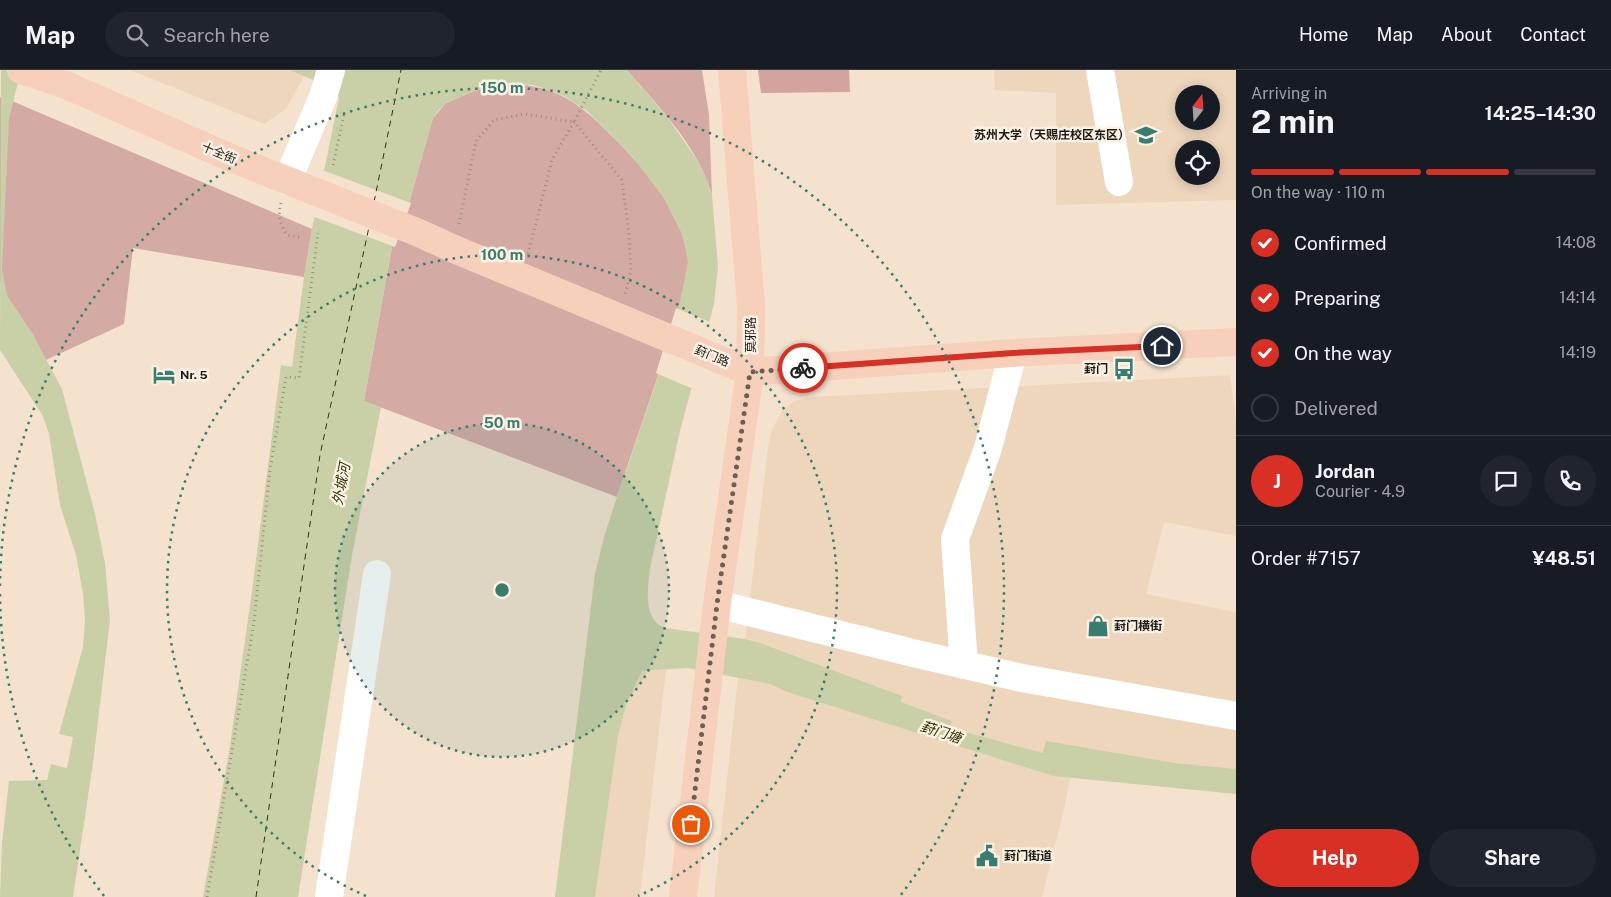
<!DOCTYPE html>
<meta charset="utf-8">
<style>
:root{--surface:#171b24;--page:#20242c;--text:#f1f3f6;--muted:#9ea1a6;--line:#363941;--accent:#d93025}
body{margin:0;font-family:"Public Sans","Noto Sans SC",sans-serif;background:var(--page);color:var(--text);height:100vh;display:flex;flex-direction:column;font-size:19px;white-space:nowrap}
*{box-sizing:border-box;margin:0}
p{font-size:16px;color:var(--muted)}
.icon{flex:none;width:28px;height:28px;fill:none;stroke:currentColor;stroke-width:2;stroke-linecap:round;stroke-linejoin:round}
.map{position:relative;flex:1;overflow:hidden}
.details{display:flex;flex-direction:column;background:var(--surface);width:375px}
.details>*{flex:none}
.needle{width:32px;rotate:17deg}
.controls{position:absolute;left:1175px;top:15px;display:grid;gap:10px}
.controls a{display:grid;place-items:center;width:45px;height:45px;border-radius:50%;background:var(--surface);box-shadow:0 2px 12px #0003;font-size:25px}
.pin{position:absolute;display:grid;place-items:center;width:42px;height:42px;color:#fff;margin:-21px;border:2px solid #fff;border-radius:50%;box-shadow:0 1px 5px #0007}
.courier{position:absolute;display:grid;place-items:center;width:50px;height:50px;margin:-25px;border:4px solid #d93025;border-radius:50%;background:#fff;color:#222;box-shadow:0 1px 6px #0007}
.overview em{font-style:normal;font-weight:700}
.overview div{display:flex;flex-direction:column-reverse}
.overview{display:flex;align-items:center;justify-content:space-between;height:85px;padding:0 15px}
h1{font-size:32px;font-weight:700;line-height:38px}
.bar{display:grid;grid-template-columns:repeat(4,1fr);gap:8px 5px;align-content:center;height:60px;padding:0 15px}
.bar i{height:6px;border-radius:4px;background:var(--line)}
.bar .selected{background:var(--accent)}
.bar p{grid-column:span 4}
.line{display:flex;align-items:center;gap:12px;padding:0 15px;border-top:1px solid var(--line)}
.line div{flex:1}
.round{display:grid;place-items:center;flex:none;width:52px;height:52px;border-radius:26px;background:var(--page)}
ol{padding:0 15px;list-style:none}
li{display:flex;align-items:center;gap:15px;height:55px}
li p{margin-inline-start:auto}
li .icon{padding:5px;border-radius:50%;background:var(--accent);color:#fff;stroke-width:4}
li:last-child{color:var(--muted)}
li i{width:28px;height:28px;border:2px solid var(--line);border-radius:50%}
.button{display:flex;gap:10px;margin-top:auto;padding:10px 15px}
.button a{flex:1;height:58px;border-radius:30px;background:var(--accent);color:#fff;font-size:20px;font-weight:700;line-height:58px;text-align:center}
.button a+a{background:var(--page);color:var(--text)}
header{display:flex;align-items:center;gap:30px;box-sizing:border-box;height:70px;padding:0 25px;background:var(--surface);border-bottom:1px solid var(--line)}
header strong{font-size:24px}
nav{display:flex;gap:28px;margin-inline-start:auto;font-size:18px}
.search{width:350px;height:45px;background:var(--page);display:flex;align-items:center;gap:12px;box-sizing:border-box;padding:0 18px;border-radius:28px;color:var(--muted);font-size:19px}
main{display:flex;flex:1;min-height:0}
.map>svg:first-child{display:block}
.built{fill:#eed6bd;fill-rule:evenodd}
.green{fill:#d4aaa5}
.forest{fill:#d3a49f}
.water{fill:#c9cfa6}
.pier{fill:#f5e2ce}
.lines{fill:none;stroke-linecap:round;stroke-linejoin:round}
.ferry{stroke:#323502;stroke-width:1;stroke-dasharray:6 5;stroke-linecap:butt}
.path{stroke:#9c8e7f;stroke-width:3;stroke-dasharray:1 4;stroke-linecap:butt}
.minor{stroke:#fff;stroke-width:28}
.major{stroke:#f7d0bc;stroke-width:28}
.done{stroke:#6b6054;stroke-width:5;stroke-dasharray:0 9}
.route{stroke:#d93025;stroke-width:6}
.ring{fill:none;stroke:#397d70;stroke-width:2.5;stroke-dasharray:2.5 5}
.labels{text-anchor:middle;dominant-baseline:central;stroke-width:5;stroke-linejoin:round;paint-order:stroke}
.poi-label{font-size:12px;font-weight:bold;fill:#211a13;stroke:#fcf1e5;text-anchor:start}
.street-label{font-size:12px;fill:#211a13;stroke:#fcf1e5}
.water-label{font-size:14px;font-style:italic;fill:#323502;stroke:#fcf1e5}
.centre{fill:#397d70;stroke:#fcf1e5;stroke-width:2.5}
.ring-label{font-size:15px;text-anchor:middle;font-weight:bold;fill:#397d70;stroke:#fcf1e5;stroke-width:5;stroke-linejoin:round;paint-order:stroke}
</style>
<header>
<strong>Map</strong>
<div class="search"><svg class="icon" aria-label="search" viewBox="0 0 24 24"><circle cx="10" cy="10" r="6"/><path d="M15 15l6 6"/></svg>Search here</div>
<nav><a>Home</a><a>Map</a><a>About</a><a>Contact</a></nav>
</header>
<main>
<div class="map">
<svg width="1236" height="827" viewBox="0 0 1236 827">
<rect width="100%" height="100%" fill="#f5e2ce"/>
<g class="built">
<path d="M 130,0 L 289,0 L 304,6 L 286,39 L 264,54 Z"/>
<path d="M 994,0 L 1236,0 L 1236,130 L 1056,135 L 1056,23 L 995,20 ZM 1184,24 L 1211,24 L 1211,51 L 1184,51 ZM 1184,79 L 1211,79 L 1211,106 L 1184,106 Z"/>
<path d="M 1230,305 L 1236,352 L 1236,466 L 1164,452 L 1146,524 L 1236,542 L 1236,699 L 1175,693 L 1046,672 L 1043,683 L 950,658 L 952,651 L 900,632 L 902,626 L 762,573 L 745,569 L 768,377 L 772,359 L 782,341 L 794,331 L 811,327 Z"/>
<path d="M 666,600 L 640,827 L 595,827 L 618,666 L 627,632 L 642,601 Z"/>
<path d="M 738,608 L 770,614 L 787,622 L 1053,706 L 1070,708 L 1065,735 L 1042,827 L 714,827 Z"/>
</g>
<g class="green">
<path d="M 627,0 L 702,0 L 709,45 L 712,125 C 698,76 659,37 627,0 Z"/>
<path d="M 515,14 C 565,18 585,39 618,72 C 649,104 684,144 688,191 C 689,207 679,237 674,254 C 657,312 636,369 617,427 L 364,331 L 392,177 L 409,133 L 433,48 L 446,33 L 472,22 L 484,18 Z"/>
<path d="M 0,27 L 12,31 L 312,159 L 304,207 L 133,178 L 124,254 L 46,290 L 33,265 L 7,226 L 4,213 L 0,212 Z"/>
</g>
<path class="forest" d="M 758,0 L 849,0 L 850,22 L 761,23 Z"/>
<g class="water">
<path d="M 1,0 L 21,0 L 9,49 L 2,199 L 7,226 L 33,265 L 62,319 L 95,444 L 105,493 L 110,550 L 93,693 L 73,827 L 0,827 L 2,773 L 9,711 L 47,710 L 51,694 L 67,698 L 73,667 L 59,664 L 83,577 L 85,550 L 83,524 L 76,485 L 60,435 L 49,364 L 43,346 L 0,280 Z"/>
<path d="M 289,0 L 627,0 L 668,48 L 697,90 L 707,110 L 712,125 L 718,197 L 714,234 L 680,361 L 650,498 C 648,518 642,549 665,558 L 745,569 L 761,573 L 902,626 L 901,632 L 952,651 L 950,658 L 1043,683 L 1046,671 L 1175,693 L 1236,699 L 1236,724 L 1053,706 L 787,622 L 770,614 L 687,598 L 642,601 L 627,632 L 618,666 L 595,827 L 555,827 L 595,504 L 604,467 L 617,427 L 663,292 L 679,236 L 688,192 L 683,166 L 663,127 L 632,86 L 587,41 L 566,27 L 552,21 L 533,15 L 515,14 L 484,18 L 472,22 L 446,33 L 438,41 L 433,48 L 409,133 L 392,177 L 364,331 L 381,337 L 352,485 L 298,827 L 203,827 L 229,682 L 252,521 L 281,295 L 292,297 L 304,207 L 312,159 L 339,28 L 333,18 Z"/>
</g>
<g class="pier">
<path d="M 322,100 L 411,133 L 395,177 L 312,146 Z"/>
<path d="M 676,238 L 712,253 L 693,319 L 656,303 Z"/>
</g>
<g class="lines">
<g class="ferry">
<path d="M 374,132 L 401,0"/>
<path d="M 256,827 L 320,385 L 369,157"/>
</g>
<g class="path">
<path d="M 333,95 L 344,45"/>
<path d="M 281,133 C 277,145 281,155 287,165 L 303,168"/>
<path d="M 459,154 L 476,71 L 494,50 L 525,44 L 574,52 L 601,0"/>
<path d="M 528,184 L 552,90 L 574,52 L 622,110 L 629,165 L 631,201 L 625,224"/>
<path d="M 207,827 L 254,552 L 270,399 L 286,307 L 299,308 L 318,163"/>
</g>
<g class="minor">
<path d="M 1100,0 L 1119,112"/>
<path d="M 287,111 L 323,27 L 331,0"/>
<path d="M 717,534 L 917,584 L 1022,608 L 1236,646"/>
<path d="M 964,595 L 955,469 L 988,378 L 1013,283"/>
<path d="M 329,827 L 377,504"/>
</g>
<g class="major">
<path d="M 21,0 L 66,15 L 231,88 L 419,163 L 454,179 L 750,302 L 1013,283 L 1236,272"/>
<path d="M 683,827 L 717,534 L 750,302 L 751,236 L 732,0"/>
</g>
</g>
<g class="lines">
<path class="done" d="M 691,754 L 717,534 L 750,302 L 803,298"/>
<path class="route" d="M 803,298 L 1013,283 L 1162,276"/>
</g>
<circle cx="502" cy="520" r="167" fill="#397d70" fill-opacity=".12"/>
<g class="ring">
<circle cx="502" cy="520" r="167"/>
<path d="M366 826A335 335 0 1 1 638 826"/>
<path d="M104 826A502 502 0 0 1 0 524M0 516A502 502 0 1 1 900 826"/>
</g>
<defs>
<g id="university-bare" transform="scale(1.725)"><path d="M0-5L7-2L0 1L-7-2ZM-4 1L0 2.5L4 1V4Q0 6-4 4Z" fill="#397d70" stroke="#fcf1e5" stroke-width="2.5" paint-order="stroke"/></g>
<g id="bus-bare" transform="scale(1.725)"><path d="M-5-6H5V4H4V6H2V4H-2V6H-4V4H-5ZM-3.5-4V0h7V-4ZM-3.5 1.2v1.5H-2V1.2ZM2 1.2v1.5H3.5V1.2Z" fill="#397d70" stroke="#fcf1e5" stroke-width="2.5" paint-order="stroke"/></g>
<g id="hotel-bare" transform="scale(1.725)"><path d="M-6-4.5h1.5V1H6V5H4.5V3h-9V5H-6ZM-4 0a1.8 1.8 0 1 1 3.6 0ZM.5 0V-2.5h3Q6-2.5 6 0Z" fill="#397d70" stroke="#fcf1e5" stroke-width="2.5" paint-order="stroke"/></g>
<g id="shop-bare" transform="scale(1.725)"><path d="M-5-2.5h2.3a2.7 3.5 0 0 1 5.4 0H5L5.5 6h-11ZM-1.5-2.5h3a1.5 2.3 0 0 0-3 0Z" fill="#397d70" stroke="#fcf1e5" stroke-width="2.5" paint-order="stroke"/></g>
<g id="civic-bare" transform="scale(1.725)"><path d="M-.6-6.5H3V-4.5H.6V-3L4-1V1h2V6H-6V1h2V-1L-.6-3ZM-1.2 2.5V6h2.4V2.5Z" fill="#397d70" stroke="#fcf1e5" stroke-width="2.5" paint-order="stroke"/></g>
</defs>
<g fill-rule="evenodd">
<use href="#university-bare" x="1146" y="65"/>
<use href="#bus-bare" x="1124" y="299"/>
<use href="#hotel-bare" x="164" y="305"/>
<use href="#shop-bare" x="1098" y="556"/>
<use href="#civic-bare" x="987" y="786"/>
</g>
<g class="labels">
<g class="poi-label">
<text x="1130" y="65" text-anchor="end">苏州大学（天赐庄校区东区）</text>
<text x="1108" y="299" text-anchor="end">葑门</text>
<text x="180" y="305">Nr. 5</text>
<text x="1114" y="556">葑门横街</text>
<text x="1004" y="786">葑门街道</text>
</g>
<g class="street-label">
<text transform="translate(219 83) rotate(23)">十全街</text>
<text transform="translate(751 265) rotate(-90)">莫邪路</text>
<text transform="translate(712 286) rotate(23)">葑门路</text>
</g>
<g class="water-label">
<text transform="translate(341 414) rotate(-79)">外城河</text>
<text transform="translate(941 662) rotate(18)">葑门塘</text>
</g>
</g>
<circle cx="502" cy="520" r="8" class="centre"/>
<g class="ring-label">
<text x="502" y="23">150 m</text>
<text x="502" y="190">100 m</text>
<text x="502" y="358">50 m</text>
</g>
</svg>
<div class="controls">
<a><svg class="needle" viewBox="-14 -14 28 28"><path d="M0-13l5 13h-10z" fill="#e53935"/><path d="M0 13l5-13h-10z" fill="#9ea1a6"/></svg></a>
<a><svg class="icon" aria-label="locate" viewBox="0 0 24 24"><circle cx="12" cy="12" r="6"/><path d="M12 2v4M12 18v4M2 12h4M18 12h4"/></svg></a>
</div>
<div class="pin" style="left:691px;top:754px;background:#ea580c"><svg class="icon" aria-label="bag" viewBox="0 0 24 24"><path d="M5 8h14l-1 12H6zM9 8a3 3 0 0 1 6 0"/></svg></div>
<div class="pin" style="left:1162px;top:276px;background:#1f2937"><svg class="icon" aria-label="home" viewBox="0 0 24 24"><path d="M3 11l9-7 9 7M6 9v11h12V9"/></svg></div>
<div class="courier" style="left:803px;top:298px"><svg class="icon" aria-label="bike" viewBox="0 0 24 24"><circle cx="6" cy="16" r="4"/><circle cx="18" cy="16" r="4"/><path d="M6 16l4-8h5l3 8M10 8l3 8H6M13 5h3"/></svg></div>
</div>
<section class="details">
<div class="overview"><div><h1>2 min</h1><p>Arriving in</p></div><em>14:25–14:30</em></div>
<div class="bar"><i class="selected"></i><i class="selected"></i><i class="selected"></i><i></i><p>On the way · 110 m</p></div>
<ol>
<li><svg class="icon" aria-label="check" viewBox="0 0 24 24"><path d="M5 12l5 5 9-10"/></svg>Confirmed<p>14:08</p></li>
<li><svg class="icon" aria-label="check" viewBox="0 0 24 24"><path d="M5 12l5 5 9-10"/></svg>Preparing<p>14:14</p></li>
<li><svg class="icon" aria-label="check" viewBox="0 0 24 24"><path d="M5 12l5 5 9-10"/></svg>On the way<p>14:19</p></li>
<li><i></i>Delivered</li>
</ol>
<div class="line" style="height:90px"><b class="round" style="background:var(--accent);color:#fff">J</b><div><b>Jordan</b><p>Courier · 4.9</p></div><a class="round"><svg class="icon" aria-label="chat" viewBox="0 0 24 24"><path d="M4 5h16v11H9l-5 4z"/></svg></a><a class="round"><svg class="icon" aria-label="phone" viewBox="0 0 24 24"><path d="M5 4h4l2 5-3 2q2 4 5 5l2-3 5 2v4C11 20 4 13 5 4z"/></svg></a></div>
<div class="line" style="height:65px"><div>Order #7157</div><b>¥48.51</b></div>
<div class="button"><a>Help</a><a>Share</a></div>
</section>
</main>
